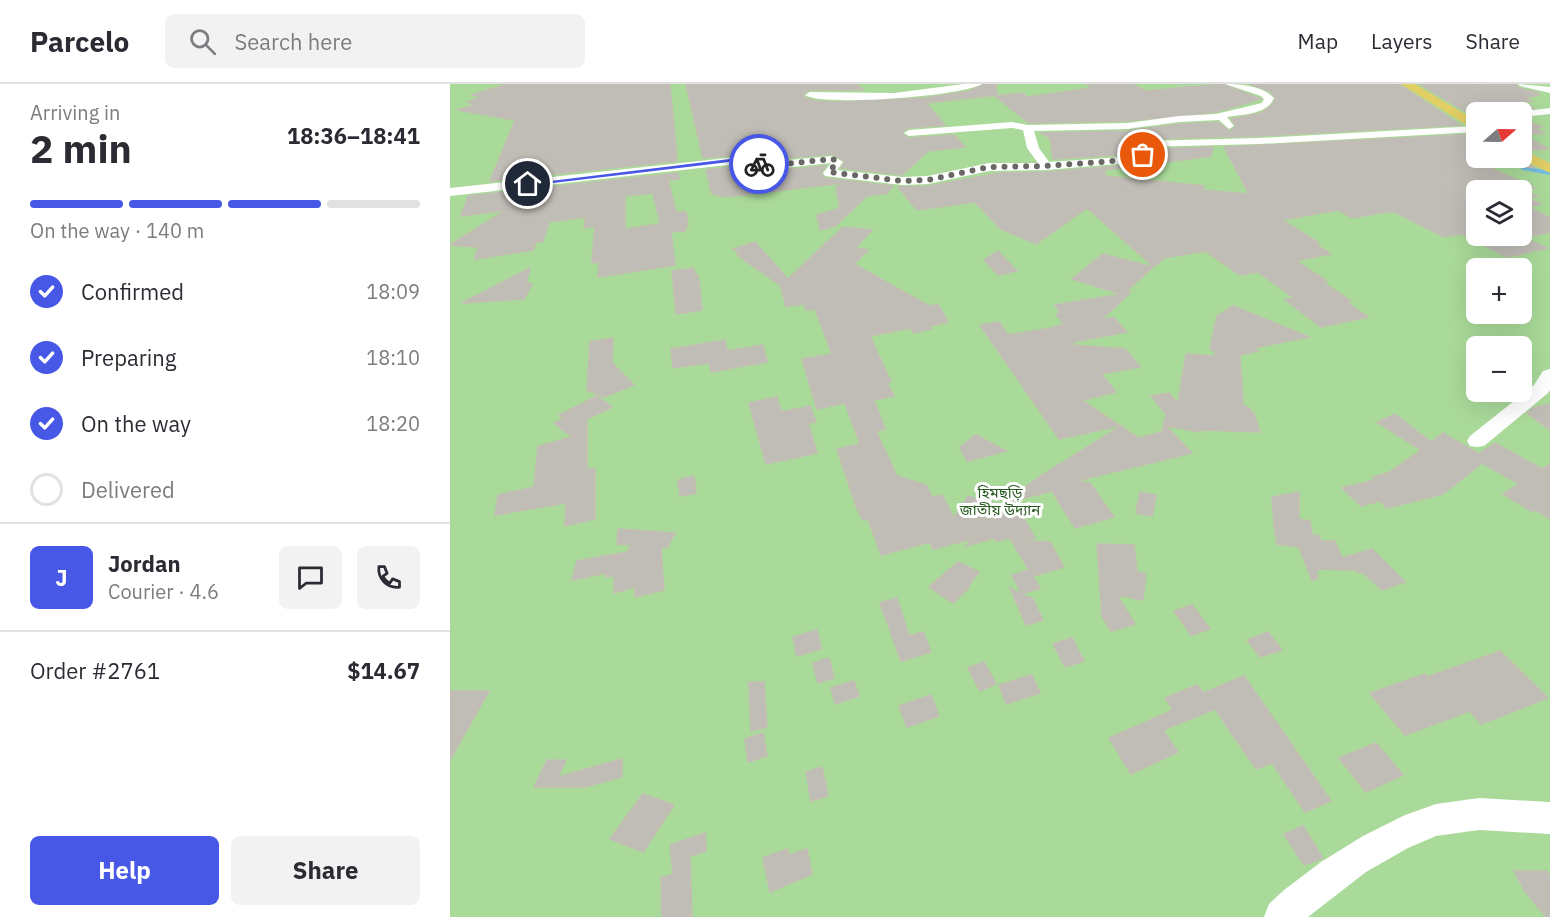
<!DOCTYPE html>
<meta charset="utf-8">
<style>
:root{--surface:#fff;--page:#f2f2f3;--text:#2b2b33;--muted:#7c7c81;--line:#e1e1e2;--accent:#4758e6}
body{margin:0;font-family:"IBM Plex Sans","Noto Sans Bengali",sans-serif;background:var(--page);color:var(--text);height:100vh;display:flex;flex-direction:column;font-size:22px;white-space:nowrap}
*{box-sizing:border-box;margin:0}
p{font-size:20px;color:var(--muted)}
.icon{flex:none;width:33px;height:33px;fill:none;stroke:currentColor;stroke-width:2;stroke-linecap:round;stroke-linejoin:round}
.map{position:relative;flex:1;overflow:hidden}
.details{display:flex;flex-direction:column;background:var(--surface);width:450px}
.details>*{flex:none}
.needle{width:39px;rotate:70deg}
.buttons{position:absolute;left:1016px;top:18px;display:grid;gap:12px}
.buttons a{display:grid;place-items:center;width:66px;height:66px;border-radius:9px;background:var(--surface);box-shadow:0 6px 24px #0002;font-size:30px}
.pin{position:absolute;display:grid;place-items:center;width:51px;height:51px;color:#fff;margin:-26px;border:3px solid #fff;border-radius:50%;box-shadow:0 2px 6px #0007}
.courier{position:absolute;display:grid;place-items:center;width:60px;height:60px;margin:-30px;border:4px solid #4758e6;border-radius:50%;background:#fff;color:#222;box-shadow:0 2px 8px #0007}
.overview em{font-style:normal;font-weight:700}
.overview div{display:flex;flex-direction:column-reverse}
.overview{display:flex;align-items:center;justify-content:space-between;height:102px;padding:0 30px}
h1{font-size:39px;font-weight:700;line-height:45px}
.bar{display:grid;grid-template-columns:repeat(4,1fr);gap:9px 6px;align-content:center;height:72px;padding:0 30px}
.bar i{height:8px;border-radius:4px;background:var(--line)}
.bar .on{background:var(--accent)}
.bar p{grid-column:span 4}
.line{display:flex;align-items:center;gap:15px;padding:0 30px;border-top:2px solid var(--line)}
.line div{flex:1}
.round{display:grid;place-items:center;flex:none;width:63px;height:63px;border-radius:9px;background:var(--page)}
ol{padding:0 30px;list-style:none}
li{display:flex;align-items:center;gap:18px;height:66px}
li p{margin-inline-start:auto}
li .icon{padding:6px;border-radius:50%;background:var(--accent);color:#fff;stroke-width:4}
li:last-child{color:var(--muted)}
li i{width:33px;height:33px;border:3px solid var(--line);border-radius:50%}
.cta{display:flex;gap:12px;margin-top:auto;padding:12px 30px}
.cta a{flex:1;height:69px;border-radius:9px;background:var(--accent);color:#fff;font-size:24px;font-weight:700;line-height:69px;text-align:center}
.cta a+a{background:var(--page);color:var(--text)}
header{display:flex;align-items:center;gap:36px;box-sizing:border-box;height:84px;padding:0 30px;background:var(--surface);border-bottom:2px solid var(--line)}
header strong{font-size:28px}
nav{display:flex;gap:33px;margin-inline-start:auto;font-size:21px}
.search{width:420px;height:54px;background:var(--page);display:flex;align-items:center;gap:15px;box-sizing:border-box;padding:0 21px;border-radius:9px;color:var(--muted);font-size:22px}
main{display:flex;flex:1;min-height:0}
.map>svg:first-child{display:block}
.green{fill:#aada9a;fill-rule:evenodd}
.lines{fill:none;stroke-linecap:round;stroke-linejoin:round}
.stream{stroke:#75bbe1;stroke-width:4}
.building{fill:#c0bcb6;stroke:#c3beb3;stroke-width:1.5;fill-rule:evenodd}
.path{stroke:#c2c2c2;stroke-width:1.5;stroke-dasharray:2 1.5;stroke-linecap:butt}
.minor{fill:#fff;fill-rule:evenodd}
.major{fill:#e1ce65;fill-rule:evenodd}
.route{fill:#4758e6}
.done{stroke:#6a6865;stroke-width:6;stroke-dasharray:0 10.8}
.labels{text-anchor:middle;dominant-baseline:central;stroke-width:6;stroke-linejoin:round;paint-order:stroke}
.park-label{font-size:15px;fill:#275a20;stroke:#fff}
</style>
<header>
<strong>Parcelo</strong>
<div class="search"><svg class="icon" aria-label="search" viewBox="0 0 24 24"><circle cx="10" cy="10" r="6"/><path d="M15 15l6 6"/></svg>Search here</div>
<nav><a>Map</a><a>Layers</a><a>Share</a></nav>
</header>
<main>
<section class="details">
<div class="overview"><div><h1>2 min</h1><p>Arriving in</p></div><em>18:36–18:41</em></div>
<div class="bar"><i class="on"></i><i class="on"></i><i class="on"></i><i></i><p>On the way · 140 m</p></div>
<ol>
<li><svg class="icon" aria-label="check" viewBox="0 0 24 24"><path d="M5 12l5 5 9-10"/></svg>Confirmed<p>18:09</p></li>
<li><svg class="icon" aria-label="check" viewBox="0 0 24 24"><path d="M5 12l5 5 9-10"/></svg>Preparing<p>18:10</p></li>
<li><svg class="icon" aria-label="check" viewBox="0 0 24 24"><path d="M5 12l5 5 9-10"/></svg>On the way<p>18:20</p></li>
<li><i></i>Delivered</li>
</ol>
<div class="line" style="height:108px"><b class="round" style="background:var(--accent);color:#fff">J</b><div><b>Jordan</b><p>Courier · 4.6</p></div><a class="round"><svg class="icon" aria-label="chat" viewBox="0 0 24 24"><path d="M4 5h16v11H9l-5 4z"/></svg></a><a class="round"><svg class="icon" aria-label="phone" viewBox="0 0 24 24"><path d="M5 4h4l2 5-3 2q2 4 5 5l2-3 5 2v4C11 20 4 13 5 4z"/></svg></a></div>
<div class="line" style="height:78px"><div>Order #2761</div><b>$14.67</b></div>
<div class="cta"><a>Help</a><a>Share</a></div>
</section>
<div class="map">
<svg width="1100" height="833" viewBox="0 0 1100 833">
<rect width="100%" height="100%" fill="#e8e3d9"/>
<path class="green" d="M 0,0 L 1100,0 L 1100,833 L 0,833 ZM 1026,28 L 1071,28 L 1071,74 L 1026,74 ZM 1026,106 L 1071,106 L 1071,152 L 1026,152 ZM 1026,184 L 1071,184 L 1071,230 L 1026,230 ZM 1026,262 L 1071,262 L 1071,308 L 1026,308 Z"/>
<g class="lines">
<path class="stream" d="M 1073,84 L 1100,89"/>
</g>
<g class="building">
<path d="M 58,0 L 220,0 L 227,77 L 40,97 L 65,36 L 7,26 L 27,20 L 17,18 L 32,13 L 21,11 Z"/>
<path d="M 236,0 L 407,0 L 413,6 L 360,6 L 353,10 L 354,13 L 366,17 L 387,18 L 473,14 L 520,7 L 534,0 L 546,0 L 547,11 L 476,19 L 495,41 L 459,44 L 453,47 L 453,51 L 459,54 L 504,51 L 515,63 L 478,67 L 452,91 L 391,84 L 395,78 L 383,70 L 315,76 L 296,70 L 253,74 Z"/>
<path d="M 636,0 L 683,0 L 695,7 L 773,0 L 811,15 L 766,28 L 678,37 L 579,39 L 545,12 L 573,9 L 577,13 L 642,4 Z"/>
<path d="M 800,0 L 949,0 L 1011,41 L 809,52 L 768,53 L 766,49 L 765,53 L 694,55 L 678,61 L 683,70 L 603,75 L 600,54 L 591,49 L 678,47 L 729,40 L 768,38 L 780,47 L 786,42 L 781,35 L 811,29 L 822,21 L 826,15 L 821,8 Z"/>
<path d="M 969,0 L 1066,0 L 1069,4 L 1089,9 L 1089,11 L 1074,14 L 1083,17 L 1069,18 L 1085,24 L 1067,26 L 1065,28 L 1026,28 L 1026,34 Z"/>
<path d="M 1071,35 L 1093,43 L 1084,44 L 1095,49 L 1075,51 L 1098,65 L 1078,66 L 1071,63 Z"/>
<path d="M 1026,50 L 1026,74 L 1067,74 L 1085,84 L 1024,74 L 1023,76 L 1085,104 L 1074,106 L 1087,112 L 1077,113 L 1091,120 L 1079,123 L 1100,134 L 1100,148 L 1075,154 L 1097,164 L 1057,173 L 1011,150 L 994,153 L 943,127 L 902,134 L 888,126 L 832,136 L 869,159 L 865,160 L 881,170 L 846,177 L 877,197 L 873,198 L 901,217 L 897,218 L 918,233 L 871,243 L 835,216 L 844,214 L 808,188 L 790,191 L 755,167 L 714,174 L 704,183 L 637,124 L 586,160 L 551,145 L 525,118 L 467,126 L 448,103 L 478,102 L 550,89 L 596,88 L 691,80 L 702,75 L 698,65 L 763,63 L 761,72 L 655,86 L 655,92 L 754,102 L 753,106 L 799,110 L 774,63 ZM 1026,106 L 1071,106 L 1071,152 L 1026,152 Z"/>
<path d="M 295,81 L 314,88 L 376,82 L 371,89 L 375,94 L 443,102 L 437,109 L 417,112 L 385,142 L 370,146 L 367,131 L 390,124 L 386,103 L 392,99 L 277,113 L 262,110 L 256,86 Z"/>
<path d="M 228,89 L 229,95 L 218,96 L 226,128 L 236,128 L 238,143 L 234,144 L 235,147 L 221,148 L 225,181 L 148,193 L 149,178 L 142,179 L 145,142 L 134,144 L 136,133 L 99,138 L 93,157 L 86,158 L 83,166 L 25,175 L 28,163 L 0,161 L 56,126 L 11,132 L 18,112 ZM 203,109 L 210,140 L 175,145 L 175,112 Z"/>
<path d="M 393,143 L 422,146 L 405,164 L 418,166 L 404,180 L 479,222 L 488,220 L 498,238 L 480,242 L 482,245 L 463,249 L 461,244 L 420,252 L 441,298 L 437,299 L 444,312 L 424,316 L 435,345 L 426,347 L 447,392 L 476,401 L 482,413 L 492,411 L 504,434 L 518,412 L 569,426 L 585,454 L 574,457 L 600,458 L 614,483 L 583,492 L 590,504 L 572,510 L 583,515 L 593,536 L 576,541 L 560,504 L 572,510 L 562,491 L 579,486 L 560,454 L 546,457 L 544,454 L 516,462 L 522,455 L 483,465 L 480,458 L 431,471 L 418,435 L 413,436 L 407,425 L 387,365 L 410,360 L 408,355 L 395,319 L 367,325 L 352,275 L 382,270 L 365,225 L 356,226 L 354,220 L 336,223 L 331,202 L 287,171 L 290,170 L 283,165 L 305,158 L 338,195 Z"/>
<path d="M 548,167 L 567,187 L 548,191 L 534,176 Z"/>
<path d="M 653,170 L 703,183 L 675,209 L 681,208 L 651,236 L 663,233 L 677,248 L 623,258 L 623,261 L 675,265 L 690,283 L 651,290 L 666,308 L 632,316 L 670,342 L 609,355 L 530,241 L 549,238 L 558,251 L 601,244 L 614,240 L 606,230 L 611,229 L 605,221 L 671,210 L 622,195 Z"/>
<path d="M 80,184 L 76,199 L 82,200 L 74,215 L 12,219 Z"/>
<path d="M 244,184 L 245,192 L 248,191 L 252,226 L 226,230 L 222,187 Z"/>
<path d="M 783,222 L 859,253 L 804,264 L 808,267 L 790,271 L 793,320 L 804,329 L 810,348 L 751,346 L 751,348 L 716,342 L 742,369 L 626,397 L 640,399 L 664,433 L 625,444 L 602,407 L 560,418 L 559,415 L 592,391 L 671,342 L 688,354 L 712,348 L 716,330 L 701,312 L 719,309 L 728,319 L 736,270 L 767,272 L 760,264 L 767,232 Z"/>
<path d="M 163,254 L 162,279 L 184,301 L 154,313 L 137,306 L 140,258 Z"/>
<path d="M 275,256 L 277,267 L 313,261 L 317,278 L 261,288 L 259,279 L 223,284 L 221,265 Z"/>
<path d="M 147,312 L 162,323 L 137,335 L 137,386 L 145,384 L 145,435 L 115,442 L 116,419 L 45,431 L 48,411 L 84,403 L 88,362 L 122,353 L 104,339 L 114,334 L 109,331 Z"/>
<path d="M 327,313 L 331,328 L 360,322 L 366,338 L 358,339 L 367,369 L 316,380 L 299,319 Z"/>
<path d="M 1100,320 L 1100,346 L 1077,329 L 1083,324 Z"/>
<path d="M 945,330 L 981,358 L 993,349 L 1029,370 L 1045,359 L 1092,385 L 1100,380 L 1100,435 L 1086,426 L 1083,428 L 1053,410 L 1069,400 L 1032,379 L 993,410 L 937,424 L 930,417 L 911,422 L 892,404 L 925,396 L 922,393 L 938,389 L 971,366 L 927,338 Z"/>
<path d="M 526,351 L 556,367 L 517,377 L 510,363 Z"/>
<path d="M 244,392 L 246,409 L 230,412 L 228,396 Z"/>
<path d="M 690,408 L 706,411 L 702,432 L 686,429 Z"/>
<path d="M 849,408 L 849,435 L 860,437 L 862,451 L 870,452 L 870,457 L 885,457 L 892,474 L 922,465 L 955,498 L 932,506 L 912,488 L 909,489 L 906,486 L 867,485 L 868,494 L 862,496 L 849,463 L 827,460 L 824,441 L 822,413 Z"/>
<path d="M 168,445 L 225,449 L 217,464 L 211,463 L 214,506 L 185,513 L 185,503 L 164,509 L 164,492 L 156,493 L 156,489 L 122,496 L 127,477 L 177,468 L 182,461 L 167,460 Z"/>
<path d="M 647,460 L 684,461 L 687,488 L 696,490 L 693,516 L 667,511 L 685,540 L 661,547 L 652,532 Z"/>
<path d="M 508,478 L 529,488 L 518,502 L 520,503 L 503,519 L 479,503 Z"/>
<path d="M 447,514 L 459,552 L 473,548 L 481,568 L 451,577 L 430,519 Z"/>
<path d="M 742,521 L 760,545 L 741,551 L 724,527 Z"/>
<path d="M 367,546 L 371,565 L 347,572 L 343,553 Z"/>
<path d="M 818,548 L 832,566 L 810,573 L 797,556 Z"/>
<path d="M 622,554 L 634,577 L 615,583 L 603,560 Z"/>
<path d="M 1050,567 L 1098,614 L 1031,640 L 1020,627 L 955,651 L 920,609 L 975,590 L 977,593 Z"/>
<path d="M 379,574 L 384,594 L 368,599 L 363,579 Z"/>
<path d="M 534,578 L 546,600 L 530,607 L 518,584 Z"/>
<path d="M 582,591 L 590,609 L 556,620 L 549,601 Z"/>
<path d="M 794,592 L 881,717 L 855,728 L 822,679 L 806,685 L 765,625 L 713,646 L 728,668 L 681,690 L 659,654 L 723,626 L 715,614 L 747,601 L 753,609 Z"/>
<path d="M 404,597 L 409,612 L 385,620 L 381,604 Z"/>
<path d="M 299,598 L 314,598 L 317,643 L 301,647 Z"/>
<path d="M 0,607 L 39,607 L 0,676 Z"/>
<path d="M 481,611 L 489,632 L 457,643 L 449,622 Z"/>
<path d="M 313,649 L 317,672 L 298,678 L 295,655 Z"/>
<path d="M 926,659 L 953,691 L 916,708 L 889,674 Z"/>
<path d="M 172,675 L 172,693 L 135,703 L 84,703 L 97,676 L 116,676 L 108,693 Z"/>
<path d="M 372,683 L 378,712 L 361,717 L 356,688 Z"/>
<path d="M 193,710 L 224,721 L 193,768 L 160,755 Z"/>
<path d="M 853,742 L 873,774 L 854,781 L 834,750 Z"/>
<path d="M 255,749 L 256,767 L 240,772 L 242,833 L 212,833 L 211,794 L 223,790 L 220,761 Z"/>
<path d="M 337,765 L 339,771 L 357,765 L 362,790 L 320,808 L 313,774 Z"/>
<path d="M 1064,787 L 1097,787 L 1100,793 L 1100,833 L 1096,833 L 1074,806 Z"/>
</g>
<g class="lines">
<path class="path" d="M 727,0 L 773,12"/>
<g class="minor">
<path d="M 514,0 L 532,0 C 514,12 372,23 355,11 L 360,8 L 444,9 Z"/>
<path d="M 775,0 C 791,0 813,2 824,14 C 817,31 793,30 777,33 L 784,42 L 779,45 L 769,36 L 729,38 L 678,45 L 584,47 L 589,64 L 599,78 L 687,72 L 680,62 L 694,57 L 809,54 L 1026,42 L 1026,48 L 809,60 L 694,63 L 700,74 L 691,78 L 596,86 L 539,87 L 478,100 L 452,101 L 375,92 L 373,89 L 381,79 L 314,86 L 295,79 L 0,112 L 0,104 L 296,72 L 315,78 L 383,72 L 393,78 L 387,86 L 452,93 L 478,92 L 539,79 L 588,79 L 577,64 L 573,46 L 562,44 L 459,52 L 454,49 L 459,46 L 562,38 L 578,41 L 678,39 L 729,32 L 766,30 L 812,19 L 814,15 L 811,12 Z"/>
<path d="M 1068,0 L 1100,3 L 1100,9 L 1070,2 Z"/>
<path d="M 1100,24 L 1100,30 L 1071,33 L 1071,28 L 1067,28 Z"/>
<path d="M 1100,285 L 1100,306 L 1098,309 L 1034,362 L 1027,363 L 1020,362 L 1017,357 L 1020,352 L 1084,301 L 1093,287 Z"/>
<path d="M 1029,714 L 1100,718 L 1100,750 L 1029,746 L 986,752 L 958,764 L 916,788 L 858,833 L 814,833 L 819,820 L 834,806 L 871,778 L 913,752 L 955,731 L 986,720 Z"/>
</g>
<g class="major">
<path d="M 951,0 L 965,0 L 1026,37 L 1026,47 Z"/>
<path d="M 1071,65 L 1100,79 L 1100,89 L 1069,74 L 1071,74 Z"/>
</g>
</g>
<path class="route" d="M 296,73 L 312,80 L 309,81 L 296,76 L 78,102 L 76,100 Z"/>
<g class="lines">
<path class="done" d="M 309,80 L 314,82 L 383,75 L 387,78 L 379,88 L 452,97 L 478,96 L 539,83 L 596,82 L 691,75 L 694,74 L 693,71"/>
</g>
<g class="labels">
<g class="park-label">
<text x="550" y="408">হিমছড়ি<tspan x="550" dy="17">জাতীয় উদ্যান</tspan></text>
</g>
</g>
</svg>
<div class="buttons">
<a><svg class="needle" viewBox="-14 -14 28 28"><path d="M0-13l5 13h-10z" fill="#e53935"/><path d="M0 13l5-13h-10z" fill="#7c7c81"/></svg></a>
<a><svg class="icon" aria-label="layers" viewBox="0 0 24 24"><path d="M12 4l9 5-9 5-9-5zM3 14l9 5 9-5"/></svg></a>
<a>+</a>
<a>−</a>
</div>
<div class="pin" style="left:693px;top:71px;background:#ea580c"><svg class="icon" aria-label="bag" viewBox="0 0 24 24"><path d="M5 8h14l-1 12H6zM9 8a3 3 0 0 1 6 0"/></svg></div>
<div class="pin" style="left:78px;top:100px;background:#1f2937"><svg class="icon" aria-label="home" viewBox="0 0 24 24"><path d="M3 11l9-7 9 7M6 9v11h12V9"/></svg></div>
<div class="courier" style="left:309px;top:80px"><svg class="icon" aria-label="bike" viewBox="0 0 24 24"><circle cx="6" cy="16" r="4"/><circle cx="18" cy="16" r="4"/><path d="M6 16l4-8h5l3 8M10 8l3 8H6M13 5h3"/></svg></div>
</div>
</main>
